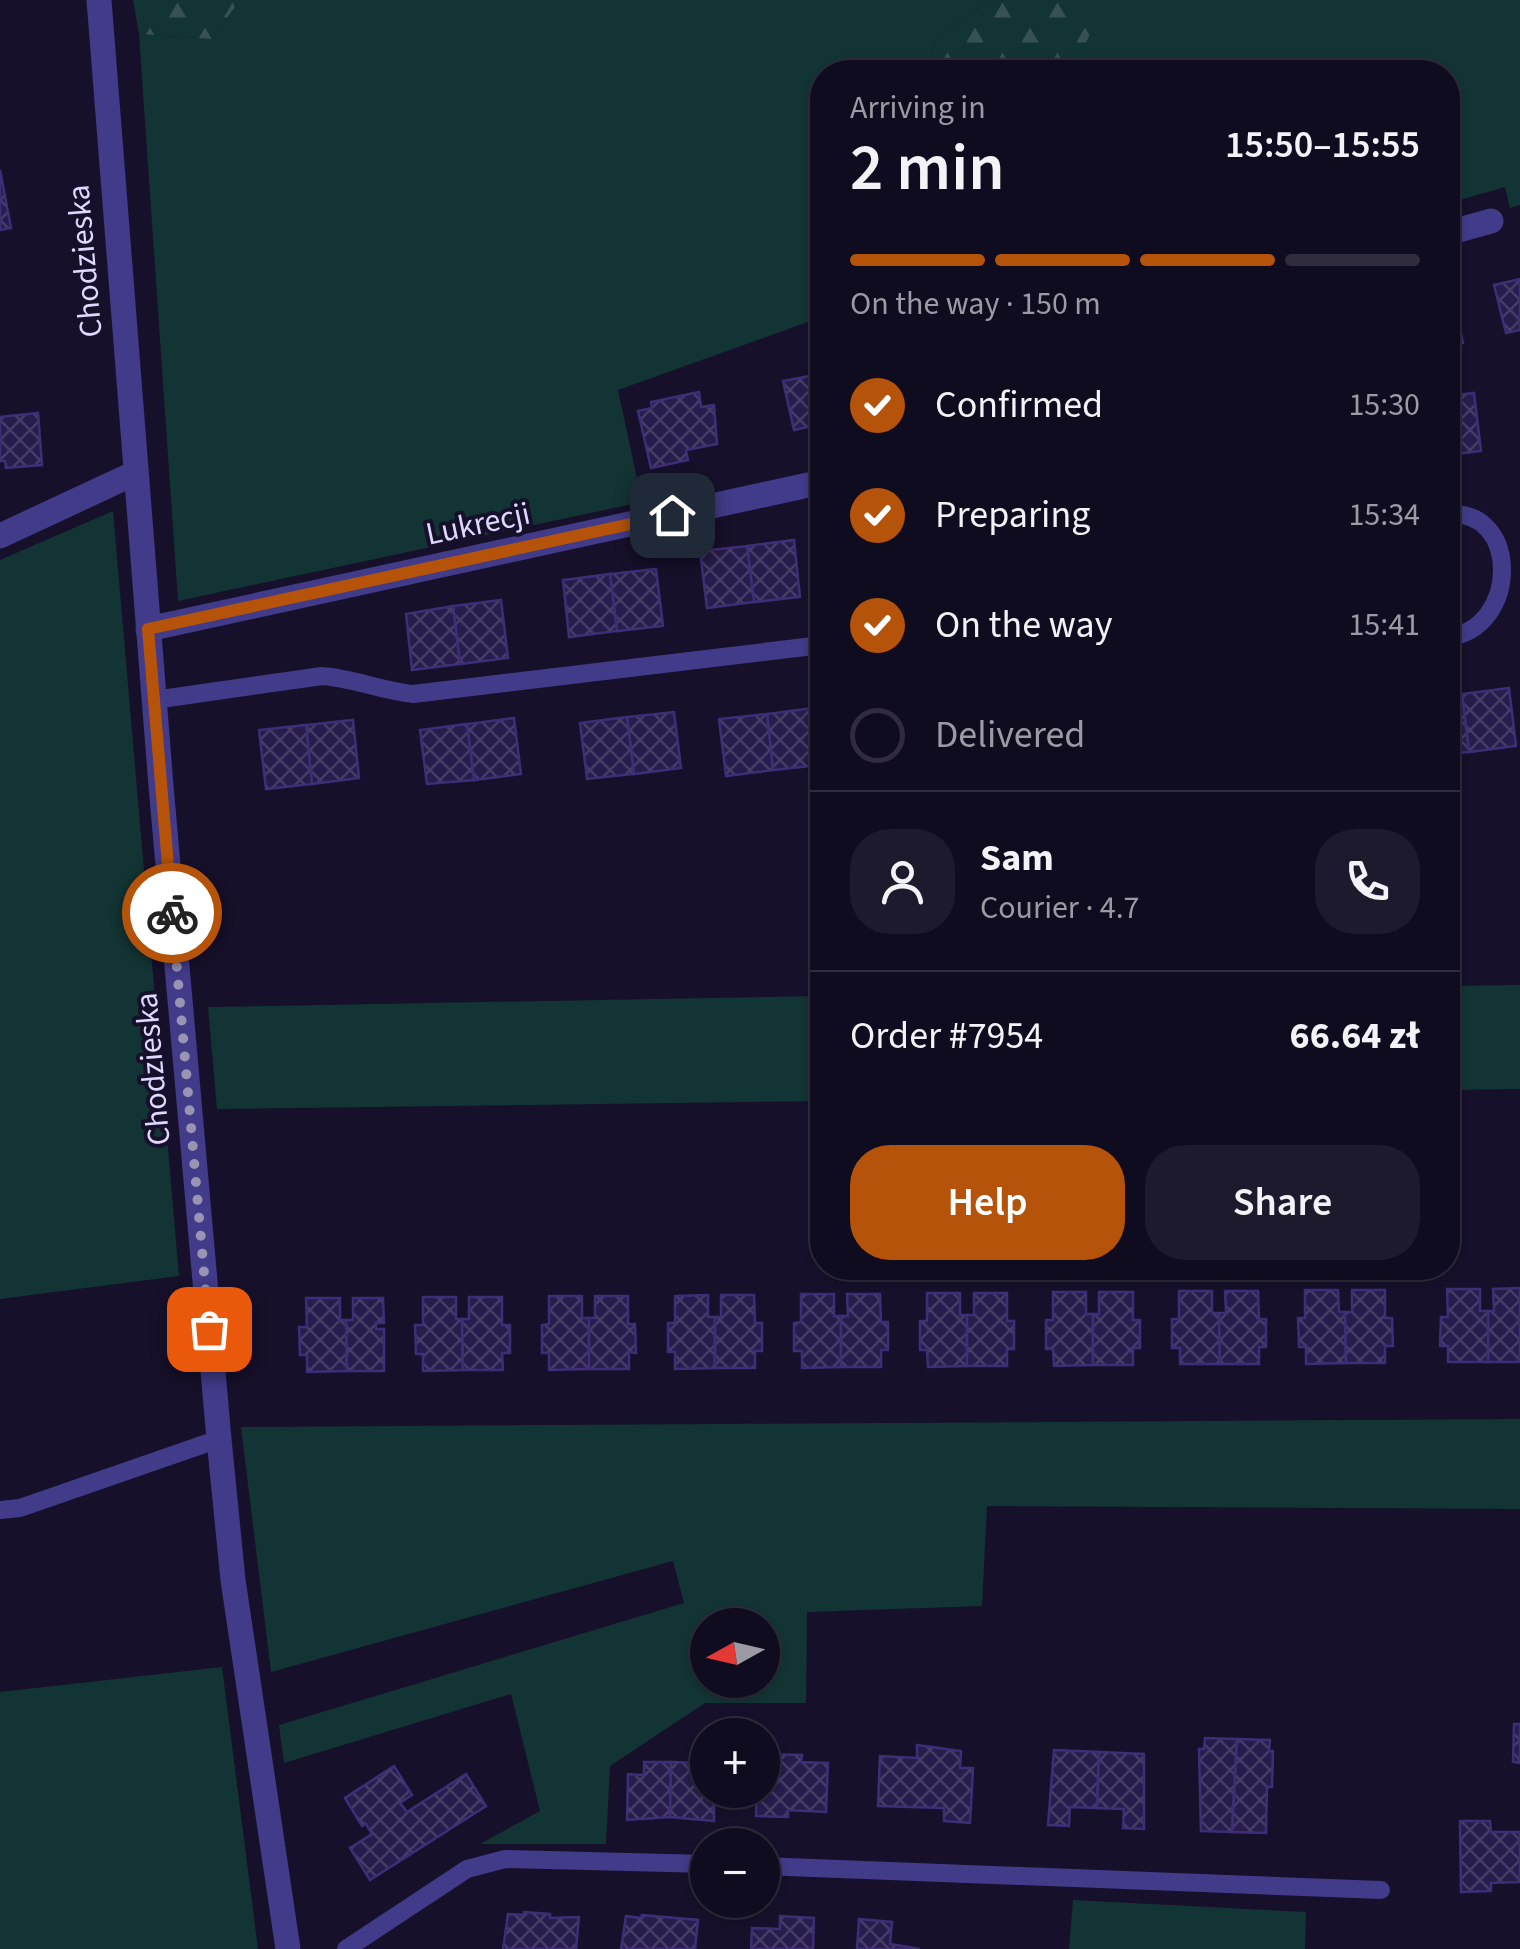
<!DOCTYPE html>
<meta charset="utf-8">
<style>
:root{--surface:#100c20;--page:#1e1a2d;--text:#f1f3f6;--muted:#9c9ba5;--line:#302c3e;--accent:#b45309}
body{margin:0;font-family:"Source Sans 3",sans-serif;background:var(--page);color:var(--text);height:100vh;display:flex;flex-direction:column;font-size:38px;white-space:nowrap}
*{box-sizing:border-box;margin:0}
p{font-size:32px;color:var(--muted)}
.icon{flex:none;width:55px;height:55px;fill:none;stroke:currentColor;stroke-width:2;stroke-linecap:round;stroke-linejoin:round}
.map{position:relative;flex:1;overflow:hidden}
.sheet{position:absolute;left:810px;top:60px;width:650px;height:1220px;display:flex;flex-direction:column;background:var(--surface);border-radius:40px;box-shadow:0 2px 8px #0004,0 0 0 2px var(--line)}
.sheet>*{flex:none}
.needle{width:65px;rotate:262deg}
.fabs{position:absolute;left:690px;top:1608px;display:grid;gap:20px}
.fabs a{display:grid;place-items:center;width:90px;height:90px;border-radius:50%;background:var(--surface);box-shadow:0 2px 8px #0004,0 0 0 2px var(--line);font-size:50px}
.pin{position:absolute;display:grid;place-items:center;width:85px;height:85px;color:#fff;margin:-42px;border-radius:20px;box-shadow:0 5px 15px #0006}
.courier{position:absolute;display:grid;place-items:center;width:100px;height:100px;margin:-50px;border:8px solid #b45309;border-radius:50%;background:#fff;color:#222;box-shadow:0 2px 12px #0007}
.summary em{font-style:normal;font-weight:600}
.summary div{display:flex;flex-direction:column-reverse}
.summary{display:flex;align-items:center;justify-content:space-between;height:170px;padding:0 40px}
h1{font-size:65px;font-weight:600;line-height:75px}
.bar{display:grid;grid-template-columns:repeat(4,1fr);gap:15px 10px;align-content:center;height:120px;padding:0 40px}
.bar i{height:12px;border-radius:8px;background:var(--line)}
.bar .current{background:var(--accent)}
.bar p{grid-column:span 4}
.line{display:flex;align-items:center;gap:25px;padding:0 40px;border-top:2px solid var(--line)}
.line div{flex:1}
.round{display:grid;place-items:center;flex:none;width:105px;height:105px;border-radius:40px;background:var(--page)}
ol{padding:0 40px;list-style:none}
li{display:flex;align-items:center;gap:30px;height:110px}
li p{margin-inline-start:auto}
li .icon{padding:10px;border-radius:50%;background:var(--accent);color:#fff;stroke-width:4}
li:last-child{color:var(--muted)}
li i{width:55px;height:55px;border:5px solid var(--line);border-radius:50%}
.primary-button{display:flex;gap:20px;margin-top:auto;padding:20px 40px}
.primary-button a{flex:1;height:115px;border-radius:40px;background:var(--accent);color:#fff;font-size:40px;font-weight:600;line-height:115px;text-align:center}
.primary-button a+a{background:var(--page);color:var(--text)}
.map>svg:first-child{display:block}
.grass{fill:#133434;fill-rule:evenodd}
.forest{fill:url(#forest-firs)}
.building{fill:url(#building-cross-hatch);stroke:#3f2e77;stroke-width:2.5}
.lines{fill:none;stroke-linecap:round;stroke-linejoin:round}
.service{stroke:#413b89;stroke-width:18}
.minor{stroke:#413b89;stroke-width:25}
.done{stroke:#9993b4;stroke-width:10;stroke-dasharray:0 18}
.route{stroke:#b45309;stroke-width:12}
.labels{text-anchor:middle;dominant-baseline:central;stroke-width:8;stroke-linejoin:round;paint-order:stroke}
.street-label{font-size:32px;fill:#dfd9ff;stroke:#16102a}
</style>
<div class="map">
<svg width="1520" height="1949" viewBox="0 0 1520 1949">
<defs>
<pattern id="forest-firs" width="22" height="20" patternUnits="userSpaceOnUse" patternTransform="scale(2.5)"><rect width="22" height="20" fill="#133434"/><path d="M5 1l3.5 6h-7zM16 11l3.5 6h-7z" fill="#355152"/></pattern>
<pattern id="building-cross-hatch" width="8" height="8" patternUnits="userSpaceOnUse" patternTransform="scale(2.5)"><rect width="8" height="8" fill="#271c4b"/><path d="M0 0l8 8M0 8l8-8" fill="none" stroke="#463c66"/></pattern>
</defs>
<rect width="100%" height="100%" fill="#16102a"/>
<g class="grass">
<path d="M 240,0 L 991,0 L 936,38 L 929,72 L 822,72 L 822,317 L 618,390 L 642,502 L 178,601 L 139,34 L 212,39 Z"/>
<path d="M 1112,0 L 1520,0 L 1520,205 L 1510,208 L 1505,187 L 1453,202 L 1448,174 L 1448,72 L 1073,72 L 1103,4 Z"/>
<path d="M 113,511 L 179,1276 L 0,1299 L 0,560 Z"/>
<path d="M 1520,985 L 1520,1089 L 1448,1090 L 1448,986 Z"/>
<path d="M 822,996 L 822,1101 L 217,1109 L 208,1007 Z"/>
<path d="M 1520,1419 L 1520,1509 L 987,1506 L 982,1606 L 807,1612 L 806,1703 L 705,1703 L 610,1766 L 606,1844 L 480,1844 L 540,1811 L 511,1694 L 284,1763 L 279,1725 L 684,1603 L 673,1561 L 271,1672 L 241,1427 ZM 708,1625 L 762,1625 L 762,1680 L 708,1680 Z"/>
<path d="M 222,1667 L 258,1949 L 0,1949 L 0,1692 Z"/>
<path d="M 1073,1900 L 1306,1912 L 1305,1949 L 1069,1949 Z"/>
</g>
<g class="forest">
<path d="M 133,0 L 240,0 L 212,39 L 139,34 Z"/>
<path d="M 991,0 L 1112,0 L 1103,5 L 1073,72 L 929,72 L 936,38 Z"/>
</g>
<g class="building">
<path d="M 0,170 L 11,228 L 0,230 Z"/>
<path d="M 1520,279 L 1520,330 L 1506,333 L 1494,285 Z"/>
<path d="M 1448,285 L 1451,285 L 1463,343 L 1448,346 Z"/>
<path d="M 822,365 L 822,424 L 794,430 L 783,381 L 815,375 L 813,367 Z"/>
<path d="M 699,392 L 701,407 L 714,405 L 717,444 L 686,450 L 688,460 L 651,468 L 638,411 L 652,408 L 651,402 Z"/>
<path d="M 1474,393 L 1481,451 L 1448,455 L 1448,396 Z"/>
<path d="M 38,413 L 42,465 L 6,468 L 5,461 L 0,461 L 0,417 Z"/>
<path d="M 794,540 L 800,597 L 754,602 L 747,546 Z"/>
<path d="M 747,546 L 754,602 L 707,608 L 700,551 Z"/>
<path d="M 656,569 L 663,626 L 617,631 L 610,574 Z"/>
<path d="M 610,574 L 617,631 L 569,637 L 563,580 Z"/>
<path d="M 501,600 L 508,658 L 460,664 L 453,606 Z"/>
<path d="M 453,606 L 460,664 L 412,670 L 406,614 Z"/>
<path d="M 1509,688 L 1516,746 L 1469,752 L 1462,694 Z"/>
<path d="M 1462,694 L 1469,752 L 1448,754 L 1448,696 Z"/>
<path d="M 814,708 L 820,765 L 773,770 L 767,714 Z"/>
<path d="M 674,712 L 681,768 L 634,774 L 627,717 Z"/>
<path d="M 767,714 L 773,770 L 726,776 L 719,719 Z"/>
<path d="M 627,717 L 634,774 L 587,779 L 580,723 Z"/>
<path d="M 514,718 L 521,774 L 474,780 L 467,724 Z"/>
<path d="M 353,720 L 359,778 L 312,784 L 306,725 Z"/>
<path d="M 467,724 L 474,780 L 427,784 L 420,730 Z"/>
<path d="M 306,725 L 312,784 L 266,789 L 259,730 Z"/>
<path d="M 1520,1288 L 1520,1362 L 1488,1362 L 1488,1311 L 1494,1311 L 1493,1289 Z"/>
<path d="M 1447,1289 L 1480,1289 L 1480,1311 L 1488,1311 L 1488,1362 L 1448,1362 L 1448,1346 L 1440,1346 L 1441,1317 L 1448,1317 Z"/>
<path d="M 1305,1290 L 1338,1290 L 1339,1312 L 1345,1312 L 1346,1363 L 1306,1364 L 1306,1347 L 1299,1347 L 1298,1318 L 1305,1318 Z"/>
<path d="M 1352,1290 L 1385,1290 L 1385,1318 L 1392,1318 L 1393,1346 L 1385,1346 L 1385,1363 L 1346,1363 L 1345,1312 L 1352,1312 Z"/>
<path d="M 1179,1291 L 1212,1291 L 1212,1313 L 1219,1313 L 1220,1364 L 1180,1364 L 1180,1348 L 1172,1348 L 1172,1319 L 1179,1319 Z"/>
<path d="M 1225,1291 L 1258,1291 L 1259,1319 L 1266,1319 L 1266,1347 L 1259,1347 L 1259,1364 L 1220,1364 L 1219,1313 L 1226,1313 Z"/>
<path d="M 1053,1292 L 1086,1292 L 1086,1314 L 1093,1314 L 1093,1365 L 1054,1366 L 1053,1349 L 1046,1349 L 1046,1320 L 1053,1320 Z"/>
<path d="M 1099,1292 L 1133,1292 L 1133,1320 L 1140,1320 L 1140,1348 L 1133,1348 L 1133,1365 L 1093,1365 L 1093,1314 L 1099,1314 Z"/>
<path d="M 927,1293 L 960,1293 L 960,1315 L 967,1315 L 967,1366 L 928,1367 L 927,1350 L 920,1350 L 920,1321 L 927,1321 Z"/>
<path d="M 974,1293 L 1007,1293 L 1007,1321 L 1014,1321 L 1014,1349 L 1007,1349 L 1007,1366 L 967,1366 L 967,1315 L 974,1315 Z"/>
<path d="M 801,1294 L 834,1294 L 834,1316 L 841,1316 L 841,1367 L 802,1368 L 802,1351 L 794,1351 L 794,1323 L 801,1322 Z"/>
<path d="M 847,1294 L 880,1294 L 881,1322 L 888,1322 L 888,1350 L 881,1350 L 881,1367 L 841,1367 L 841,1316 L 848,1316 Z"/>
<path d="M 708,1295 L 708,1317 L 715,1317 L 715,1368 L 675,1369 L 675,1352 L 668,1352 L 668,1323 L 675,1323 L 675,1296 Z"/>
<path d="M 721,1295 L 754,1295 L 755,1323 L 762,1323 L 762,1351 L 755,1351 L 755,1368 L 715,1368 L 715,1317 L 721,1317 Z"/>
<path d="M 549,1296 L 582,1296 L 582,1318 L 589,1318 L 589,1369 L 549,1370 L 549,1353 L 542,1353 L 542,1325 L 549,1324 Z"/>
<path d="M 595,1296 L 628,1296 L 628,1324 L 635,1324 L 636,1353 L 629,1352 L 629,1369 L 589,1369 L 589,1318 L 595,1318 Z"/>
<path d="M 423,1297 L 456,1297 L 456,1319 L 462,1319 L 463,1370 L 423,1371 L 423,1354 L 416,1354 L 415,1325 L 423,1325 Z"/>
<path d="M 469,1297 L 502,1297 L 502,1325 L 510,1325 L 510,1353 L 502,1353 L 503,1370 L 463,1370 L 462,1319 L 469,1319 Z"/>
<path d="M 306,1298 L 340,1298 L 340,1320 L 346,1320 L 347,1371 L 307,1372 L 307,1355 L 300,1355 L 299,1327 L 307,1327 Z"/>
<path d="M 353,1298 L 383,1298 L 384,1323 L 376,1323 L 376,1329 L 384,1329 L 384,1371 L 347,1371 L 346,1320 L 353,1320 Z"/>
<path d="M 1514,1724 L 1520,1724 L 1520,1763 L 1513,1762 Z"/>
<path d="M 1205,1738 L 1237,1739 L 1232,1832 L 1201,1831 L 1199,1749 L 1204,1749 Z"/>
<path d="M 1237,1739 L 1270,1740 L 1269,1751 L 1273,1751 L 1272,1787 L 1267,1787 L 1266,1833 L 1232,1832 Z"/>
<path d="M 917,1745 L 961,1751 L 960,1768 L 973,1768 L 970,1823 L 944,1821 L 944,1808 L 878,1806 L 880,1756 L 917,1758 Z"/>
<path d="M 1054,1750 L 1099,1752 L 1097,1808 L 1070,1807 L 1069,1826 L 1048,1825 Z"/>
<path d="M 1099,1752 L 1144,1754 L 1144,1829 L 1123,1828 L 1124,1809 L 1097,1808 Z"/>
<path d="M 762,1754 L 802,1755 L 801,1762 L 828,1763 L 826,1812 L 788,1810 L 788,1817 L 756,1816 L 757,1790 L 762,1790 Z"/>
<path d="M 644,1762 L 671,1762 L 670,1817 L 627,1820 L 628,1774 L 644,1775 Z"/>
<path d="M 671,1762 L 698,1763 L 698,1775 L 708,1775 L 708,1790 L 714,1790 L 714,1821 L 670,1817 Z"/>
<path d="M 394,1766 L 412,1795 L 400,1803 L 407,1812 L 466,1774 L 486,1806 L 370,1880 L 350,1848 L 372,1834 L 366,1824 L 362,1826 L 345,1798 Z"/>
<path d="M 1460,1821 L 1490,1821 L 1491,1832 L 1520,1832 L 1520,1882 L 1491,1883 L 1491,1891 L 1461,1892 Z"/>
<path d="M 524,1912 L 550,1914 L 550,1918 L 579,1917 L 576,1949 L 503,1949 L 508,1914 L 524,1915 Z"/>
<path d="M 642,1915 L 698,1920 L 695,1949 L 621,1949 L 626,1916 L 641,1918 Z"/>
<path d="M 780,1916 L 814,1918 L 813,1949 L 751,1949 L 752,1928 L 780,1929 Z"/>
<path d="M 859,1919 L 892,1922 L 890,1944 L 920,1949 L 857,1949 Z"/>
</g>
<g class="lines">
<g class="service">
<path d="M 1448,515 C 1520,507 1520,629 1448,637"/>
<path d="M 154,700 L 322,676 C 353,678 382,691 413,694 L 822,645"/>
<path d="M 0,1510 L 20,1508 L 219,1439"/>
<path d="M 762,1866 L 1381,1890"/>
<path d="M 346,1949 L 467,1869 L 505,1859 L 708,1864"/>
</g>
<g class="minor">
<path d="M 99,0 L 161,786 L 219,1439 L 233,1580 L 288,1949"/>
<path d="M 1448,233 L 1491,221"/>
<path d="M 0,536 L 135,473"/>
<path d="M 148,629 L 822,482"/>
</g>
</g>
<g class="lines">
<path class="done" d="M 172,913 L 209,1329"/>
<path class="route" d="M 172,913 L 148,629 L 672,515"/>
</g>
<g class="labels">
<g class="street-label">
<text transform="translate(85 261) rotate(-95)">Chodzieska</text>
<text transform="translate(478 524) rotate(-12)">Lukrecji</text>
<text transform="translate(153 1069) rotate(-95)">Chodzieska</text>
</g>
</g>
</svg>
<div class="fabs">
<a><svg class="needle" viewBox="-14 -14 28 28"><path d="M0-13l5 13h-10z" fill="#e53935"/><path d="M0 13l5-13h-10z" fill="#9c9ba5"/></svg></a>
<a>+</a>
<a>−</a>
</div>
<div class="pin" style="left:209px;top:1329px;background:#ea580c"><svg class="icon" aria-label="bag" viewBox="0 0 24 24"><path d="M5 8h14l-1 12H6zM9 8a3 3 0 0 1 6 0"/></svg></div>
<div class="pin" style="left:672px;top:515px;background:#1f2937"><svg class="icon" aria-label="home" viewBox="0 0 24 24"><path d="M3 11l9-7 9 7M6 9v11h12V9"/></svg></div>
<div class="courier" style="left:172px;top:913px"><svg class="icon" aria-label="bike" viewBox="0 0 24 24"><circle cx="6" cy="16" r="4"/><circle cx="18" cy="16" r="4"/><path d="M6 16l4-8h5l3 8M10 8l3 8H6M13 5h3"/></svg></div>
<section class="sheet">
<div class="summary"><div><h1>2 min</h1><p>Arriving in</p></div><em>15:50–15:55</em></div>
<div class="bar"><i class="current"></i><i class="current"></i><i class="current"></i><i></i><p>On the way · 150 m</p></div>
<ol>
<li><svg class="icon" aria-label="check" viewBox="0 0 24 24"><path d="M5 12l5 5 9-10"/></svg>Confirmed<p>15:30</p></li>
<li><svg class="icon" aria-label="check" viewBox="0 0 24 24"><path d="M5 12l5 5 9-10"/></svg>Preparing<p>15:34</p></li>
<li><svg class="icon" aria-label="check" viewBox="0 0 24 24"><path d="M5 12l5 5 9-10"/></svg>On the way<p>15:41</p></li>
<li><i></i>Delivered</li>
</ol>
<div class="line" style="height:180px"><a class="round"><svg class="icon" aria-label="person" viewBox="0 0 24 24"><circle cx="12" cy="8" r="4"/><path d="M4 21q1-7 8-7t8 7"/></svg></a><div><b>Sam</b><p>Courier · 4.7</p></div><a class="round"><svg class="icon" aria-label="phone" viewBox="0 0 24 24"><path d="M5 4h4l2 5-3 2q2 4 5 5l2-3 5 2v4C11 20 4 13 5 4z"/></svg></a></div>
<div class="line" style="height:130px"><div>Order #7954</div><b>66.64 zł</b></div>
<div class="primary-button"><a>Help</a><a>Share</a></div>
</section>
</div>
